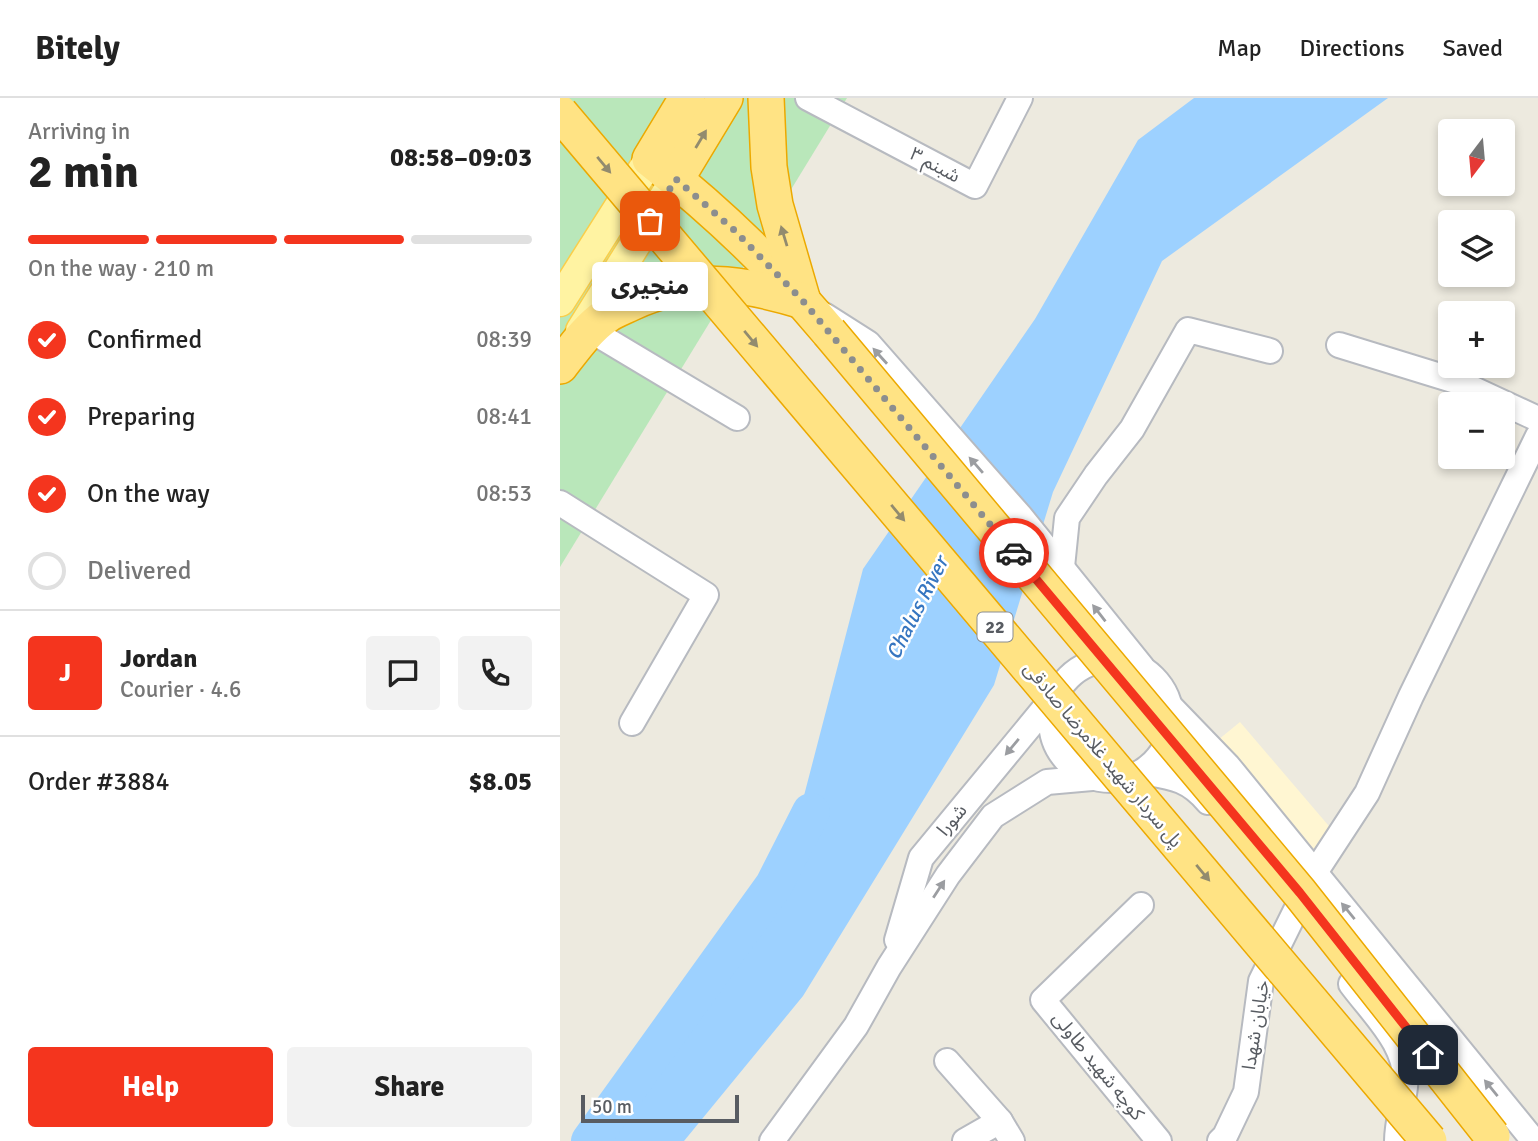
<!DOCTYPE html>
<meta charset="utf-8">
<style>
:root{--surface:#fff;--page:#f2f2f2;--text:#222;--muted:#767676;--line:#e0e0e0;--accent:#f4351e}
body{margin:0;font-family:Signika,"Noto Sans Arabic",sans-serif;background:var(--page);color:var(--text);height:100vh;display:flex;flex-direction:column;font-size:26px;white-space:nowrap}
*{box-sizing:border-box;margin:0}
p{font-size:23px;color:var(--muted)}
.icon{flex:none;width:38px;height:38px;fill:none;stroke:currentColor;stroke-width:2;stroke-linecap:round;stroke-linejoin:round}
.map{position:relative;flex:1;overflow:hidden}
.side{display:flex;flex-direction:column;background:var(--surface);width:560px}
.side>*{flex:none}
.needle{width:46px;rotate:196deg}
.tools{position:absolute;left:878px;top:21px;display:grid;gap:14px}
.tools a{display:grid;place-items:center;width:77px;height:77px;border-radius:7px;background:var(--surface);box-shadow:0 4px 10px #0003;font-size:35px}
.scale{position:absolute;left:21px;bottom:18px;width:158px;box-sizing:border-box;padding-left:7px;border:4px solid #585c62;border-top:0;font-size:19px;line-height:24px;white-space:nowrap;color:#585c62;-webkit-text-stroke:5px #fff;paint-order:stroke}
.pin{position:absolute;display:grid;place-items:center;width:60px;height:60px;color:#fff;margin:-30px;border-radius:14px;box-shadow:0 4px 10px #0006}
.courier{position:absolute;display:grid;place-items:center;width:70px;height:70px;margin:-35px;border:5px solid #f4351e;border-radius:50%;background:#fff;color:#222;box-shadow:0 2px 9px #0007}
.bubble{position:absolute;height:49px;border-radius:7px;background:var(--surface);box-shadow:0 4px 10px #0003;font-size:23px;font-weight:800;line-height:49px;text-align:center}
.overview em{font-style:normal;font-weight:800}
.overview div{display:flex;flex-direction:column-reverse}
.overview{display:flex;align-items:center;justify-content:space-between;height:119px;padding:0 28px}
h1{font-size:46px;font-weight:800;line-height:52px}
.bar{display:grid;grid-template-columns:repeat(4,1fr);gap:10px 7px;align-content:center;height:84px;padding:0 28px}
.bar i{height:9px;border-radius:5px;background:var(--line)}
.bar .on{background:var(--accent)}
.bar p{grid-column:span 4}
.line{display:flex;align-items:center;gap:18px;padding:0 28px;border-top:2px solid var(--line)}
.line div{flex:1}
.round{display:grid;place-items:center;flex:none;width:74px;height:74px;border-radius:7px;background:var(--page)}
ol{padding:0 28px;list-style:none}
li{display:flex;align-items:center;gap:21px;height:77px}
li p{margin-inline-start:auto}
li .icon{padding:7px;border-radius:50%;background:var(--accent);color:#fff;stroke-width:4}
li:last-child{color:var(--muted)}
li i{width:38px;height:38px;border:4px solid var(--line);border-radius:50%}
.cta{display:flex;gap:14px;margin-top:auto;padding:14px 28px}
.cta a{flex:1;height:80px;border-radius:7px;background:var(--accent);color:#fff;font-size:28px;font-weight:800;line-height:80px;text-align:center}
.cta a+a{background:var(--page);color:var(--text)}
header{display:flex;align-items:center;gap:42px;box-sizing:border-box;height:98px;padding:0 35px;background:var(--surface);border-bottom:2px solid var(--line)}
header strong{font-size:33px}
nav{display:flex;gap:38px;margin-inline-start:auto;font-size:24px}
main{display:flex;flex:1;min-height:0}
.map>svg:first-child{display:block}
.commercial{fill:#fff6d2}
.green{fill:#b9e7ba}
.water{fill:#9dd1ff}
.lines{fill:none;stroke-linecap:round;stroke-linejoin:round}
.river{stroke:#9dd1ff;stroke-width:38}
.minor-casing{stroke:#b7bac0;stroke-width:28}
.major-casing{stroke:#face4a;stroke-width:33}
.highway-casing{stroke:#eca900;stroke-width:38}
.minor{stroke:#fff;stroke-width:24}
.major{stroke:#fff3a2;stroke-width:30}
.highway{stroke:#ffe384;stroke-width:35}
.highway-bridge-casing{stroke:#eca900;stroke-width:38;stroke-linecap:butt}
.highway-bridge{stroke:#ffe384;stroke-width:35}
.oneway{fill:#928b6e}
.oneway2{fill:#9b9da1}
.done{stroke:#8c8e8e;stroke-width:7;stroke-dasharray:0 12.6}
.route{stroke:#f4351e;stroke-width:9}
.labels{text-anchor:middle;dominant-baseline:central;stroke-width:5;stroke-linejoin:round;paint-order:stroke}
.shield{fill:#fff;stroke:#8a8d91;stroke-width:2}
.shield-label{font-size:18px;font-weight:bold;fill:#585c62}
.street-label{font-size:19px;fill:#585c62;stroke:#fff}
.water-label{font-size:21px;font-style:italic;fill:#3676c1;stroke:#fff}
</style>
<header>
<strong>Bitely</strong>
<nav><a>Map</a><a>Directions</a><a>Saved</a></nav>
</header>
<main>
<section class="side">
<div class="overview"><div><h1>2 min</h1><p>Arriving in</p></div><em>08:58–09:03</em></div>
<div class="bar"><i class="on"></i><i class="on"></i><i class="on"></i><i></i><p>On the way · 210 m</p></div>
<ol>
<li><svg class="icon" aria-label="check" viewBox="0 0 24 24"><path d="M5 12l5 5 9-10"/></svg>Confirmed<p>08:39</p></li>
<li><svg class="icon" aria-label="check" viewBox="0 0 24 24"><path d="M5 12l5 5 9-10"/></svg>Preparing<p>08:41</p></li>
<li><svg class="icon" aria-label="check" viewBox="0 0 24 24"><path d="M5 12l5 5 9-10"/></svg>On the way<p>08:53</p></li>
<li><i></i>Delivered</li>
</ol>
<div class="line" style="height:126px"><b class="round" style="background:var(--accent);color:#fff">J</b><div><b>Jordan</b><p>Courier · 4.6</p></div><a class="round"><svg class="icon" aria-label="chat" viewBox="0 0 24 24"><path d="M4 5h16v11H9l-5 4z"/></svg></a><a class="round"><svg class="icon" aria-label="phone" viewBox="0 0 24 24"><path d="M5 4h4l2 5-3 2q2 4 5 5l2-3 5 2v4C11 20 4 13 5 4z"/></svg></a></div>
<div class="line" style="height:91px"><div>Order #3884</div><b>$8.05</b></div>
<div class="cta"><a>Help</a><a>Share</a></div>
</section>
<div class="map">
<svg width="978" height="1043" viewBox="0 0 978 1043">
<rect width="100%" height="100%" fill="#edeadf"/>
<path class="commercial" d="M 680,624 L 774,734 L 752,752 L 658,642 Z"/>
<path class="green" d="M 0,0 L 287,0 L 0,469 Z"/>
<path class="water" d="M 634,0 L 828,0 L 602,163 L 493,394 L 434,587 L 243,898 L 124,1043 L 45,1043 L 215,809 L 303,471 L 475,221 L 578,42 Z"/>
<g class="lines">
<path class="river" d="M 30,1043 L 214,787 L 251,714"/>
<g class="minor-casing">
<g id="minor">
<path d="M 248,0 L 415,88 L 460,0"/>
<path d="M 264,217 L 308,245 L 461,419 L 582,569"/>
<path d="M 30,232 L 177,320"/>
<path d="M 779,247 L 896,283 L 978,321"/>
<path d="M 0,405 L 146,497 L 72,625"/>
<path d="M 502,469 L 507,420 L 536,377 L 572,331 L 628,232 L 710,253"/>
<circle cx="551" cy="622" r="60"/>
<path d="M 611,609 L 668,668 L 974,1043"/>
<path d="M 582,674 C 611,679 628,680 648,704"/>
<path d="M 756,773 L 807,695 L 851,598 L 978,338"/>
<path d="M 581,807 L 483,902 L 599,1043"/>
<path d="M 337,842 L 361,760 L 493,600"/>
<path d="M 791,886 C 814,917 850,949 845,989 C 843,1007 837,1025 837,1043"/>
<path d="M 387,963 L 440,1023 L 452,1043"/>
<path d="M 212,1043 L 296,928 L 329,869 L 388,777 L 433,718 L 487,684 L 532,680"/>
<path d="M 405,1043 L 440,1023"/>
<path d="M 660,1043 L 665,1038 L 686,994 L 701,883 L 736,812"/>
</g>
</g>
<g class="major-casing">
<g id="major">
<path d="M 0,203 L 90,61"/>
<path d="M 21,233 L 116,81"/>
</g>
</g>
<g class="highway-casing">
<g id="highway">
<path d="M 127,0 L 90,61 C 155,112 216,170 269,234"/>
<path d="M 206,0 L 209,69 L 215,107 L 242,200"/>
<path d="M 116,81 L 165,0"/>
<path d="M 0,268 C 14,250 28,230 47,217 C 54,212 63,209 71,205 C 132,177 181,184 243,203"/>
</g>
</g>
<use href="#minor" class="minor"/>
<use href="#major" class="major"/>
<use href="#highway" class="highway"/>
<g class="highway-bridge-casing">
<g id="highway-bridge">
<path d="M 0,15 L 869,1043"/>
<path d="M 269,234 L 740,795 L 932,1038"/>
</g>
</g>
<use href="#highway-bridge" class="highway-bridge"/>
</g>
<defs><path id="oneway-solid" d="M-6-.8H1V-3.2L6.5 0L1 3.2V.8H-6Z" transform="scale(1.75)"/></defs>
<g class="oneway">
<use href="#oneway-solid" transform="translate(141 41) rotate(-59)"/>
<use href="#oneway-solid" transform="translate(44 67) rotate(50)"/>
<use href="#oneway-solid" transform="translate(224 138) rotate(-107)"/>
<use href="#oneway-solid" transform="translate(191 241) rotate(50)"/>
<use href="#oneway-solid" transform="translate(338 415) rotate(50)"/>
<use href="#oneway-solid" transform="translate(643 775) rotate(50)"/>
</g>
<g class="oneway2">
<use href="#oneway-solid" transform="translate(320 258) rotate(-132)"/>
<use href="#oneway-solid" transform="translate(416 367) rotate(-131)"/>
<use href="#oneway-solid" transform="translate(539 515) rotate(-128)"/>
<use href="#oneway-solid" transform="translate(452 649) rotate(130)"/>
<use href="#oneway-solid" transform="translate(379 791) rotate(-57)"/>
<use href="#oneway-solid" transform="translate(788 813) rotate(-129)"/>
<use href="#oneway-solid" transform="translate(931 990) rotate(-129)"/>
</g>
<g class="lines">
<path class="done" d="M 90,123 L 116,81 L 174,132 L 243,203 L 454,455"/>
<path class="route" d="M 454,455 L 740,795 L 868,957"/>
</g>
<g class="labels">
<rect class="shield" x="417.5" y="514.5" width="35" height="29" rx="5"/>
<g class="shield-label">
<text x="435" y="529">22</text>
</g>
<g class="street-label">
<text transform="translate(375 67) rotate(28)">شبنم ۳</text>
<text transform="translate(543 657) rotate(50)">پل سردار شهید غلامرضا صادقی</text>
<text transform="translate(392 722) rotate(-50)">شورا</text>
<text transform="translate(696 927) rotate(-81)">خیابان شهدا</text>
<text transform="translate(538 968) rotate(51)">کوچه شهید طاولی</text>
</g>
<g class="water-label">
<text transform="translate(357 510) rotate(-63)">Chalus River</text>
</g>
</g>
</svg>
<div class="tools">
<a><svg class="needle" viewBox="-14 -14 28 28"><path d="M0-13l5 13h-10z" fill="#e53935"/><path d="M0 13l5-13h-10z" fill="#767676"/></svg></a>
<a><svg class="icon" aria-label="layers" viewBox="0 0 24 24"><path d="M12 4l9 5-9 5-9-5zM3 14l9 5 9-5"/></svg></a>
<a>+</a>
<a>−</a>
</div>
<div class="scale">50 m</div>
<div class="pin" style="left:90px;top:123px;background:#ea580c"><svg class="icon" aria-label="bag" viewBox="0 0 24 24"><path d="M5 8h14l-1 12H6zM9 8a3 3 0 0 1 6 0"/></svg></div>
<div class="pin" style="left:868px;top:957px;background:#1f2937"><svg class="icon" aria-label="home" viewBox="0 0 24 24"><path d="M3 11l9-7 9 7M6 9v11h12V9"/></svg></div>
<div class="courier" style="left:454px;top:455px"><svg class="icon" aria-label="car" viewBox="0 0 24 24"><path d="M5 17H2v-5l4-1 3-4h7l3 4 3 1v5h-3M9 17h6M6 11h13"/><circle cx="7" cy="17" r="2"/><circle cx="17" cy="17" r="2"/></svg></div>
<div class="bubble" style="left:32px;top:164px;width:116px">منجیری</div>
</div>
</main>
